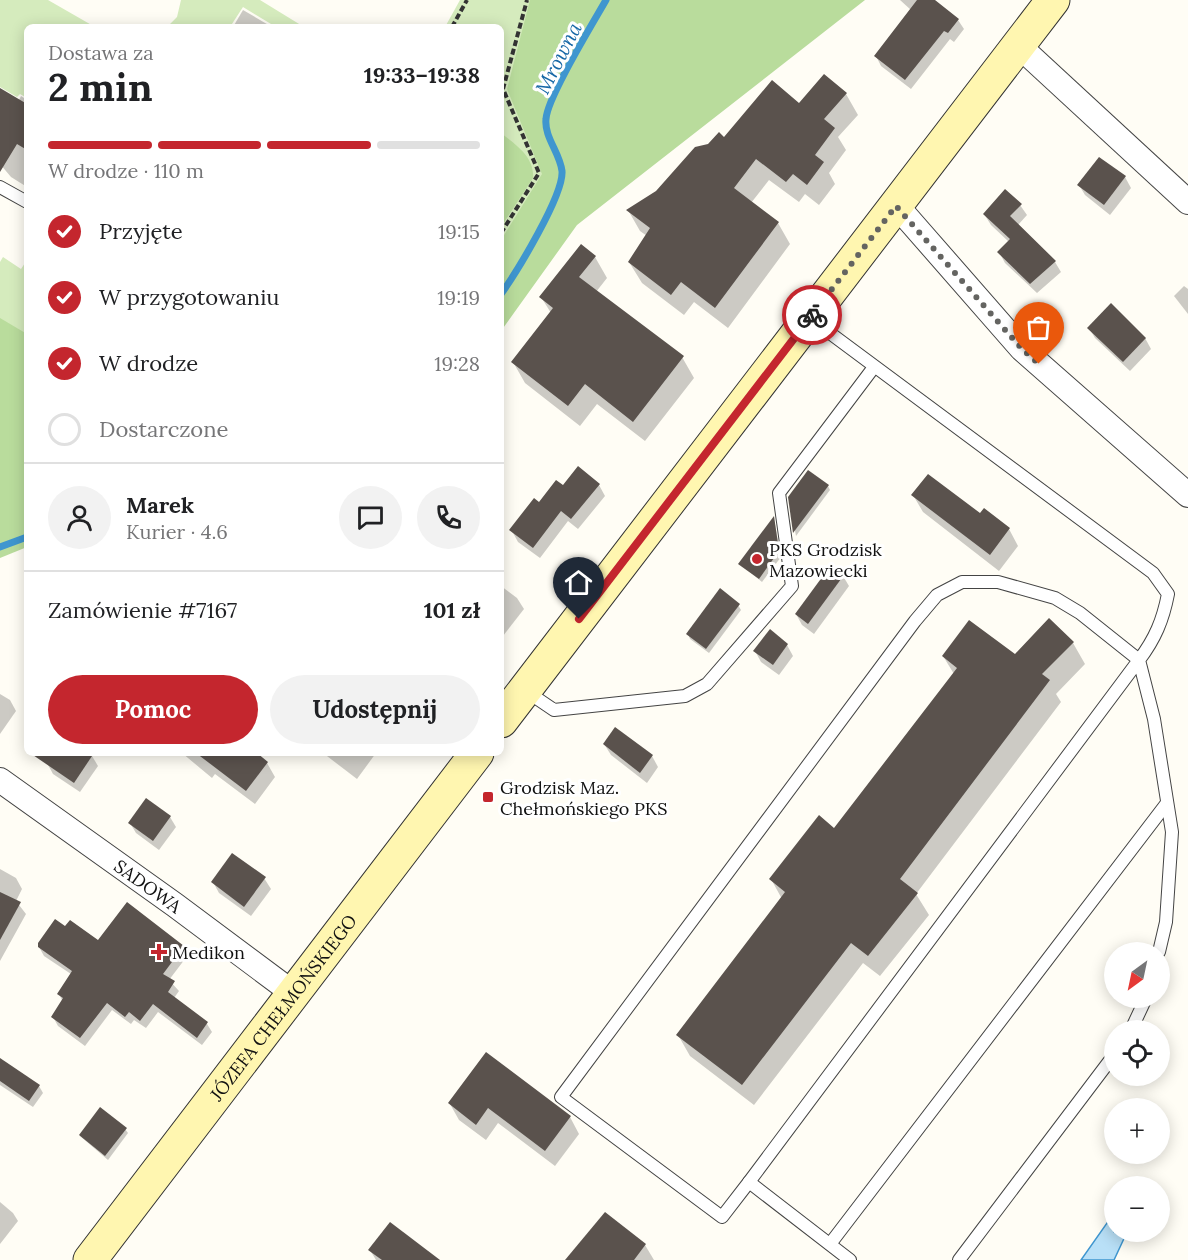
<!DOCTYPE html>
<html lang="pl">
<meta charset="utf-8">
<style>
:root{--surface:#fff;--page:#f2f2f2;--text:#202124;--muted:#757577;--line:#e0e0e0;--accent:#c4262e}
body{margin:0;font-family:Lora,serif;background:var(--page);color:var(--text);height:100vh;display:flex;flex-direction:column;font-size:22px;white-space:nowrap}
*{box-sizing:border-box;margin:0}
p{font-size:20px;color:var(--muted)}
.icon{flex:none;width:33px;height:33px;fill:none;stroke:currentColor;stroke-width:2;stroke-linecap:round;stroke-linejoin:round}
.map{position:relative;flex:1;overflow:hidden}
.panel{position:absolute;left:24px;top:24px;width:480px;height:732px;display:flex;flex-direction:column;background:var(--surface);border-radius:9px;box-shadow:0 3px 15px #0003}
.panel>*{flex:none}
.needle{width:39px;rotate:213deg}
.controls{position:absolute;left:1104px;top:942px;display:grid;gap:12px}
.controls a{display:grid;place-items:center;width:66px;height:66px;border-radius:50%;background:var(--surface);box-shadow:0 3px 15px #0003;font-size:30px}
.pin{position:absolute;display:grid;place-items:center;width:51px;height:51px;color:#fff;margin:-62px -26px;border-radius:50% 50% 50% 0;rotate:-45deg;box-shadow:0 0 6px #0007}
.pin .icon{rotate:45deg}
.courier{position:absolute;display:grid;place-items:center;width:60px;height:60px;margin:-30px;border:4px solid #c4262e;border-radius:50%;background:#fff;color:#222;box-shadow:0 2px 8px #0007}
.headline em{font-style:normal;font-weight:700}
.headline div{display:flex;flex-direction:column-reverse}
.headline{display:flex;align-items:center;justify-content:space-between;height:102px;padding:0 24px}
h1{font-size:39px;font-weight:700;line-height:45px}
.bar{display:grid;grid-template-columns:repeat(4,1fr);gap:9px 6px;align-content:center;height:72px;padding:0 24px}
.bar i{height:8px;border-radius:4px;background:var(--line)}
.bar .on{background:var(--accent)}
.bar p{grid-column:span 4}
.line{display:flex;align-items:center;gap:15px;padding:0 24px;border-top:2px solid var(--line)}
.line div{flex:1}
.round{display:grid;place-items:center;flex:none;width:63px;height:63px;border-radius:32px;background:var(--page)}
ol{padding:0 24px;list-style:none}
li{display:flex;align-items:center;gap:18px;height:66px}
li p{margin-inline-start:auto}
li .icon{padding:6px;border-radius:50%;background:var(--accent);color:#fff;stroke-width:4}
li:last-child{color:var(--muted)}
li i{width:33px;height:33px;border:3px solid var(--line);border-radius:50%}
.cta{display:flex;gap:12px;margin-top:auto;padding:12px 24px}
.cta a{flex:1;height:69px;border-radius:36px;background:var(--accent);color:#fff;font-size:24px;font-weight:700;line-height:69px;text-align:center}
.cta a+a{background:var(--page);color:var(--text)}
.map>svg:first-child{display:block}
.green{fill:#d5ebbd}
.forest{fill:#b9dc9c}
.water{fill:#b9e0f7;stroke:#3f96cf;stroke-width:1.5}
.shadow{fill:#0003}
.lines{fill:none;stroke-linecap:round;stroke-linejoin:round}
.stream{stroke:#3f96cf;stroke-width:7}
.building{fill:#5a524d}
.lane-casing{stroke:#444;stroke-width:14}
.street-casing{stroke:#444;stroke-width:26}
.secondary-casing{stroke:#333;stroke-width:35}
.path{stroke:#333;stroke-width:4;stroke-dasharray:6 3;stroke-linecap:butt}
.lane{stroke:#fff;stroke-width:12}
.street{stroke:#fff;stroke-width:24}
.secondary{stroke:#fff6b0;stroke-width:33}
.done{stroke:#646461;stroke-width:6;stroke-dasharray:0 10.8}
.route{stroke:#c4262e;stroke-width:8}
.poi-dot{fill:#c4262e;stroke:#fff;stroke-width:2}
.labels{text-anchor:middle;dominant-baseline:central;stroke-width:6;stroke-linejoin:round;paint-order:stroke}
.poi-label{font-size:18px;fill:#111;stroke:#fff;text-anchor:start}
.street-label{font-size:18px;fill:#111;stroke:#fff}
.water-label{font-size:20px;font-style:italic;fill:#1768a6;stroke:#fff}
</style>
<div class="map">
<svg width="1188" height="1260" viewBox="0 0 1188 1260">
<rect width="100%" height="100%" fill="#fffdf5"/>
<g class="green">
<path d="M 0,0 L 48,0 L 95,27 L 27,27 L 27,98 L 20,94 L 17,97 L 0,87 Z"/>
<path d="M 181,0 L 260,0 L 304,27 L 276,27 L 243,7 L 230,27 L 167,27 L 177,17 Z"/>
<path d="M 460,0 L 601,0 L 501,331 L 501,27 L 445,27 Z"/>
<path d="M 3,257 L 21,269 L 27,260 L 27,468 L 0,406 L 0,262 Z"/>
</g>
<g class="forest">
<path d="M 530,0 L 865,0 L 577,225 L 501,331 L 501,240 L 542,174 L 507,89 Z"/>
<path d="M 501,133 C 515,144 535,157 533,178 L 501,227 Z"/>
<path d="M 0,318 L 27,334 L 27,547 L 0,558 Z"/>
</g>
<path class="water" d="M 1114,1213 L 1114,1232 L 1127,1232 L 1114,1260 L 1081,1260 Z"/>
<g class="shadow">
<path d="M 900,0 L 932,0 L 958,20 L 964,29 L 954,42 L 950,39 L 911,89 L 881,66 L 876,56 L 911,10 Z"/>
<path d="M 243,10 L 272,27 L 233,27 Z"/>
<path d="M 0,89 L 19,100 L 21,96 L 27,100 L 27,187 L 11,177 L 0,164 Z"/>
<path d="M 846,94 L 858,115 L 838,137 L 846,150 L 829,173 L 835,184 L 819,205 L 805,194 L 799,202 L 769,180 L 751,203 L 778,223 L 790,244 L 728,328 L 694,302 L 684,315 L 642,283 L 629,262 L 647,236 L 640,231 L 628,210 L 657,192 L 724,139 L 799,106 Z"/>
<path d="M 1125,177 L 1131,188 L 1110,215 L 1085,195 L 1079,185 Z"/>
<path d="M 1020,205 L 1027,215 L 1018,225 L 1055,262 L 1061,272 L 1037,293 L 1005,263 L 999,252 L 1009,242 L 991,225 L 984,214 Z"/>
<path d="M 595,257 L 607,278 L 596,292 L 682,357 L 694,378 L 645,441 L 597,404 L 580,426 L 525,383 L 513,362 L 551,313 L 541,297 Z"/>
<path d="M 1184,286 L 1188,289 L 1188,314 L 1174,296 Z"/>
<path d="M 1089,328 L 1145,338 L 1151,349 L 1130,371 L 1095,338 Z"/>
<path d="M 578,468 L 599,485 L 605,496 L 578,529 L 568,521 L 540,558 L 518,542 L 512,531 L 540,504 L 563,487 Z"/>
<path d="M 828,486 L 830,490 L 796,536 L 789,497 Z"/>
<path d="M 913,495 L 980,516 L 984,510 L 1009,529 L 1018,546 L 999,571 L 923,512 Z"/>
<path d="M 774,519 L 781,557 L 762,582 L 740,564 Z"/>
<path d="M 843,576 L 849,586 L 814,634 L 802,625 L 796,614 Z"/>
<path d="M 501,586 L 517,598 L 524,609 L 503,636 L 501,634 Z"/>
<path d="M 738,605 L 741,610 L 709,653 L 690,639 L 688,634 Z"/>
<path d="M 1073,643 L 1085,664 L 1056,694 L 1061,702 L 916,894 L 929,915 L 880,976 L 863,963 L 754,1105 L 690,1056 L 678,1035 L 782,899 L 771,879 L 835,830 L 954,674 L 943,656 L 1015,656 Z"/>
<path d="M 787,645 L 793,656 L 779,675 L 761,662 L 755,651 Z"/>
<path d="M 0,694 L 10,700 L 16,711 L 0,734 Z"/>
<path d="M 615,729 L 652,756 L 658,767 L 647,783 L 611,755 L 604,744 Z"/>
<path d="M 54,753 L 88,753 L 92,756 L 98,766 L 80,792 L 53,774 L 47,763 Z"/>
<path d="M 182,753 L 254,753 L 267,763 L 275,777 L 255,804 L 215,774 L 212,778 Z"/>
<path d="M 323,753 L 376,753 L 357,779 Z"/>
<path d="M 170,817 L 176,827 L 159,850 L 136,833 L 130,823 Z"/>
<path d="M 0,869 L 16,878 L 22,889 L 16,901 L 26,914 L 0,961 Z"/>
<path d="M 264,878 L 271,889 L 251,916 L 219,893 L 213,882 Z"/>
<path d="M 66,928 L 98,942 L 183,947 L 188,955 L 169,980 L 179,991 L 174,998 L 207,1024 L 212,1032 L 202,1045 L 158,1012 L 146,1028 L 134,1020 L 131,1024 L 112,1010 L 85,1046 L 58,1026 L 53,1017 L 63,1002 L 59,994 L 71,974 L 44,956 L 39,947 Z"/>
<path d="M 0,1060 L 39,1086 L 43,1093 L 33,1107 L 0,1085 Z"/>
<path d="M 450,1104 L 570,1117 L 579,1134 L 555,1166 L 498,1123 L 486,1140 L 459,1120 Z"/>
<path d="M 125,1129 L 128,1133 L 108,1160 L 80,1136 Z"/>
<path d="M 0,1202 L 13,1213 L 18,1221 L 0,1244 Z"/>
<path d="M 645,1245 L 654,1260 L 569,1260 Z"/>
<path d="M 370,1250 L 438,1260 L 376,1260 Z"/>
</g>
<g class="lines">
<g class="stream">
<path d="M 501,294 C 516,273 564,195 562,171 C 560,153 544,137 546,119 C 547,98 593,23 606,0"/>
<path d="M 0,547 L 27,537"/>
</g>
</g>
<g class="building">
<path d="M 917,0 L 935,0 L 959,19 L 948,33 L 944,31 L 905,80 L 874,56 Z"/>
<path d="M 824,74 L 847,93 L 824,119 L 835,128 L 815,155 L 824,162 L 807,185 L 793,174 L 786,182 L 756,159 L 734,188 L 779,222 L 715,308 L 681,282 L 671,295 L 628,262 L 650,228 L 626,210 L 656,191 L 695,147 L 708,144 L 719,132 L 724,137 L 772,80 L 799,103 Z"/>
<path d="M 0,88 L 27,104 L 27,150 L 17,144 L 0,172 Z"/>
<path d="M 1099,157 L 1126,176 L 1104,205 L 1077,185 Z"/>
<path d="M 1005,189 L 1022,204 L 1010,216 L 1056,261 L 1030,284 L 997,252 L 1010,239 L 983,214 Z"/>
<path d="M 581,244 L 596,256 L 579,277 L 684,356 L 633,422 L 585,384 L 568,406 L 511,362 L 553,308 L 539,297 Z"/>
<path d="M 1111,303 L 1146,338 L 1123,362 L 1087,328 Z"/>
<path d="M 578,466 L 600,484 L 571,519 L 561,511 L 533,548 L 509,530 L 534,498 L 539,502 L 556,480 L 563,485 Z"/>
<path d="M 808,470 L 829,485 L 793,533 L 788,497 Z"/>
<path d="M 928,474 L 980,513 L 984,508 L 1010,528 L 990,555 L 911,495 Z"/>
<path d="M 774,516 L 779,551 L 759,579 L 738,564 Z"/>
<path d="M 831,565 L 844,575 L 808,624 L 795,614 Z"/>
<path d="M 720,588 L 740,604 L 706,649 L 686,634 Z"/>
<path d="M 1049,618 L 1074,642 L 1042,674 L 1050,680 L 900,879 L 918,893 L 868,956 L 851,943 L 742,1085 L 676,1035 L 785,892 L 769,879 L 819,815 L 834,828 L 957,668 L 942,656 L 969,620 L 1015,654 Z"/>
<path d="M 770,629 L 788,644 L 773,665 L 753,651 Z"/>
<path d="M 615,727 L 653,755 L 640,773 L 603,744 Z"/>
<path d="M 30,753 L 94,753 L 74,783 Z"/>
<path d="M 196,753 L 257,753 L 268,762 L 246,791 Z"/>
<path d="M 146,798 L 171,816 L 153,841 L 128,823 Z"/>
<path d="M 232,853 L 266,877 L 244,907 L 211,882 Z"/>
<path d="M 0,892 L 21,902 L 0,940 Z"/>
<path d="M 127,902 L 184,946 L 163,974 L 175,981 L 168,992 L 208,1022 L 197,1038 L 153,1004 L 140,1021 L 129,1012 L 125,1017 L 107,1003 L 80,1038 L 51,1017 L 63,998 L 57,994 L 72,971 L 38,947 L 38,943 L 55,919 L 65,926 L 70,920 L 98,940 Z"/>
<path d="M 486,1052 L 571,1116 L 545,1151 L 488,1108 L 476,1125 L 448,1103 Z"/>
<path d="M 0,1058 L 40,1085 L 29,1101 L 0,1081 Z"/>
<path d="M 100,1107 L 127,1128 L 105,1156 L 79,1135 Z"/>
<path d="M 605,1212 L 646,1244 L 634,1260 L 565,1260 Z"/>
<path d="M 390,1222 L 440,1260 L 382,1260 L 368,1250 Z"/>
</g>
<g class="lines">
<g class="lane-casing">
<g id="lane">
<path d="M 0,187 L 27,202"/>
<path d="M 811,319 L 1153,573 L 1168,594 C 1163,620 1155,639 1139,660 L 749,1182 L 722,1217 L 561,1097 L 915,621 L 937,595 L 962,582 L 998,582 L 1055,598 L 1080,613 L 1139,660 L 1154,719 L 1172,832 L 1166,922 L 1159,952"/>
<path d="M 526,691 L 554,710 L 685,696 L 707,684 L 792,586 L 779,493 L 874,367"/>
<path d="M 1131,1030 L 1146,998"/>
<path d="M 749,1182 L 850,1260"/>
<path d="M 830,1244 L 1167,803"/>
<path d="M 959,1260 L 1114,1055"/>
</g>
</g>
<g class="street-casing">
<g id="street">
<path d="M 1018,45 L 1188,202"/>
<path d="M 896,205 L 1022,349 L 1188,495"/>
<path id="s1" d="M 0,780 L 175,905 L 293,993"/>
</g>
</g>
<g class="secondary-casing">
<g id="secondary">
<path d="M 501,721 L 1053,0"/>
<path id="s2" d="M 90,1260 L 477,753"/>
</g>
</g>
<g class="path">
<path d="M 452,27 L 467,0"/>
<path d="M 501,233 L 539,173 L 503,89 L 527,0"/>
</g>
<use href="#lane" class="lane"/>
<use href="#street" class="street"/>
<use href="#secondary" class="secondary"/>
</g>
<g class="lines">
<path class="done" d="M 812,315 L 896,206 L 1022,349 L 1039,364"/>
<path class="route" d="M 579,619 L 812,315"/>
</g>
<g class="poi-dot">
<circle cx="757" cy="559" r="6"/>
<rect x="482" y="791" width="12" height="12" rx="3"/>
<path d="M156 943h6v6h6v6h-6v6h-6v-6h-6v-6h6z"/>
</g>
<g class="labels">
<g class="poi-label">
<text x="769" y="549">PKS Grodzisk<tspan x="769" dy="21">Mazowiecki</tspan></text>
<text x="500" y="787">Grodzisk Maz.<tspan x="500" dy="21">Chełmońskiego PKS</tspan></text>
<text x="172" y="952">Medikon</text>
</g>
<g class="street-label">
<text stroke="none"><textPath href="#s1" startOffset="182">SADOWA</textPath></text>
<text stroke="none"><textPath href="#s2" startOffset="318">JÓZEFA CHEŁMOŃSKIEGO</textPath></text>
</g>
<g class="water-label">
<text transform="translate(558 58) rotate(-63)">Mrowna</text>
</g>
</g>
</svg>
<div class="controls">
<a><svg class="needle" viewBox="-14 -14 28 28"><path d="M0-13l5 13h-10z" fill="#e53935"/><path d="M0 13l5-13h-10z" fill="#757577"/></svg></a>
<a><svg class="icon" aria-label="locate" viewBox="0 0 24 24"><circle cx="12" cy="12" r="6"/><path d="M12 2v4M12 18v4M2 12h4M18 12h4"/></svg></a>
<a>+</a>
<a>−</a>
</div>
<div class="pin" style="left:1039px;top:364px;background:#ea580c"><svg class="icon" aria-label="bag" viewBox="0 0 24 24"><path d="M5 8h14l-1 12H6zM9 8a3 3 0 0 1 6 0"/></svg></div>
<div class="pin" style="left:579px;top:619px;background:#1f2937"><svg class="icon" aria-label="home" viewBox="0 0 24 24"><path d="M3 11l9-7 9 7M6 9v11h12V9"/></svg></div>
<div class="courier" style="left:812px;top:315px"><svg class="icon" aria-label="bike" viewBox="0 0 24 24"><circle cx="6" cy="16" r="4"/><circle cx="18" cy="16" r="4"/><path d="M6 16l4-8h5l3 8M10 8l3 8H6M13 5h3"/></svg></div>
<section class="panel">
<div class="headline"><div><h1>2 min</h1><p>Dostawa za</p></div><em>19:33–19:38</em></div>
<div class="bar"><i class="on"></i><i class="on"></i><i class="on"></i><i></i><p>W drodze · 110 m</p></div>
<ol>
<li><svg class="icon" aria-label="check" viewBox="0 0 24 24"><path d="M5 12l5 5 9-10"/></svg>Przyjęte<p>19:15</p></li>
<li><svg class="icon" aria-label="check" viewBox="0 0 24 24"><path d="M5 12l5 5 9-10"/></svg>W przygotowaniu<p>19:19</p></li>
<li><svg class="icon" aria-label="check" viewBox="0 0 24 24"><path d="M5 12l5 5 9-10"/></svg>W drodze<p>19:28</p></li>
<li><i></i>Dostarczone</li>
</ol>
<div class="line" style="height:108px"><a class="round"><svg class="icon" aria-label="person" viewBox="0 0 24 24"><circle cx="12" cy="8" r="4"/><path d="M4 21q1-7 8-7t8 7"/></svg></a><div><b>Marek</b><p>Kurier · 4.6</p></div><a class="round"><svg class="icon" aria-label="chat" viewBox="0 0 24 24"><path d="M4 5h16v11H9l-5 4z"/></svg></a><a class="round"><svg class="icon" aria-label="phone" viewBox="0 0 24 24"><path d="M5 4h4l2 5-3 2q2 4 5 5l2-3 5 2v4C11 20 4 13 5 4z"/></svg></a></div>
<div class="line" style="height:78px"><div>Zamówienie #7167</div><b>101 zł</b></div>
<div class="cta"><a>Pomoc</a><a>Udostępnij</a></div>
</section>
</div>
